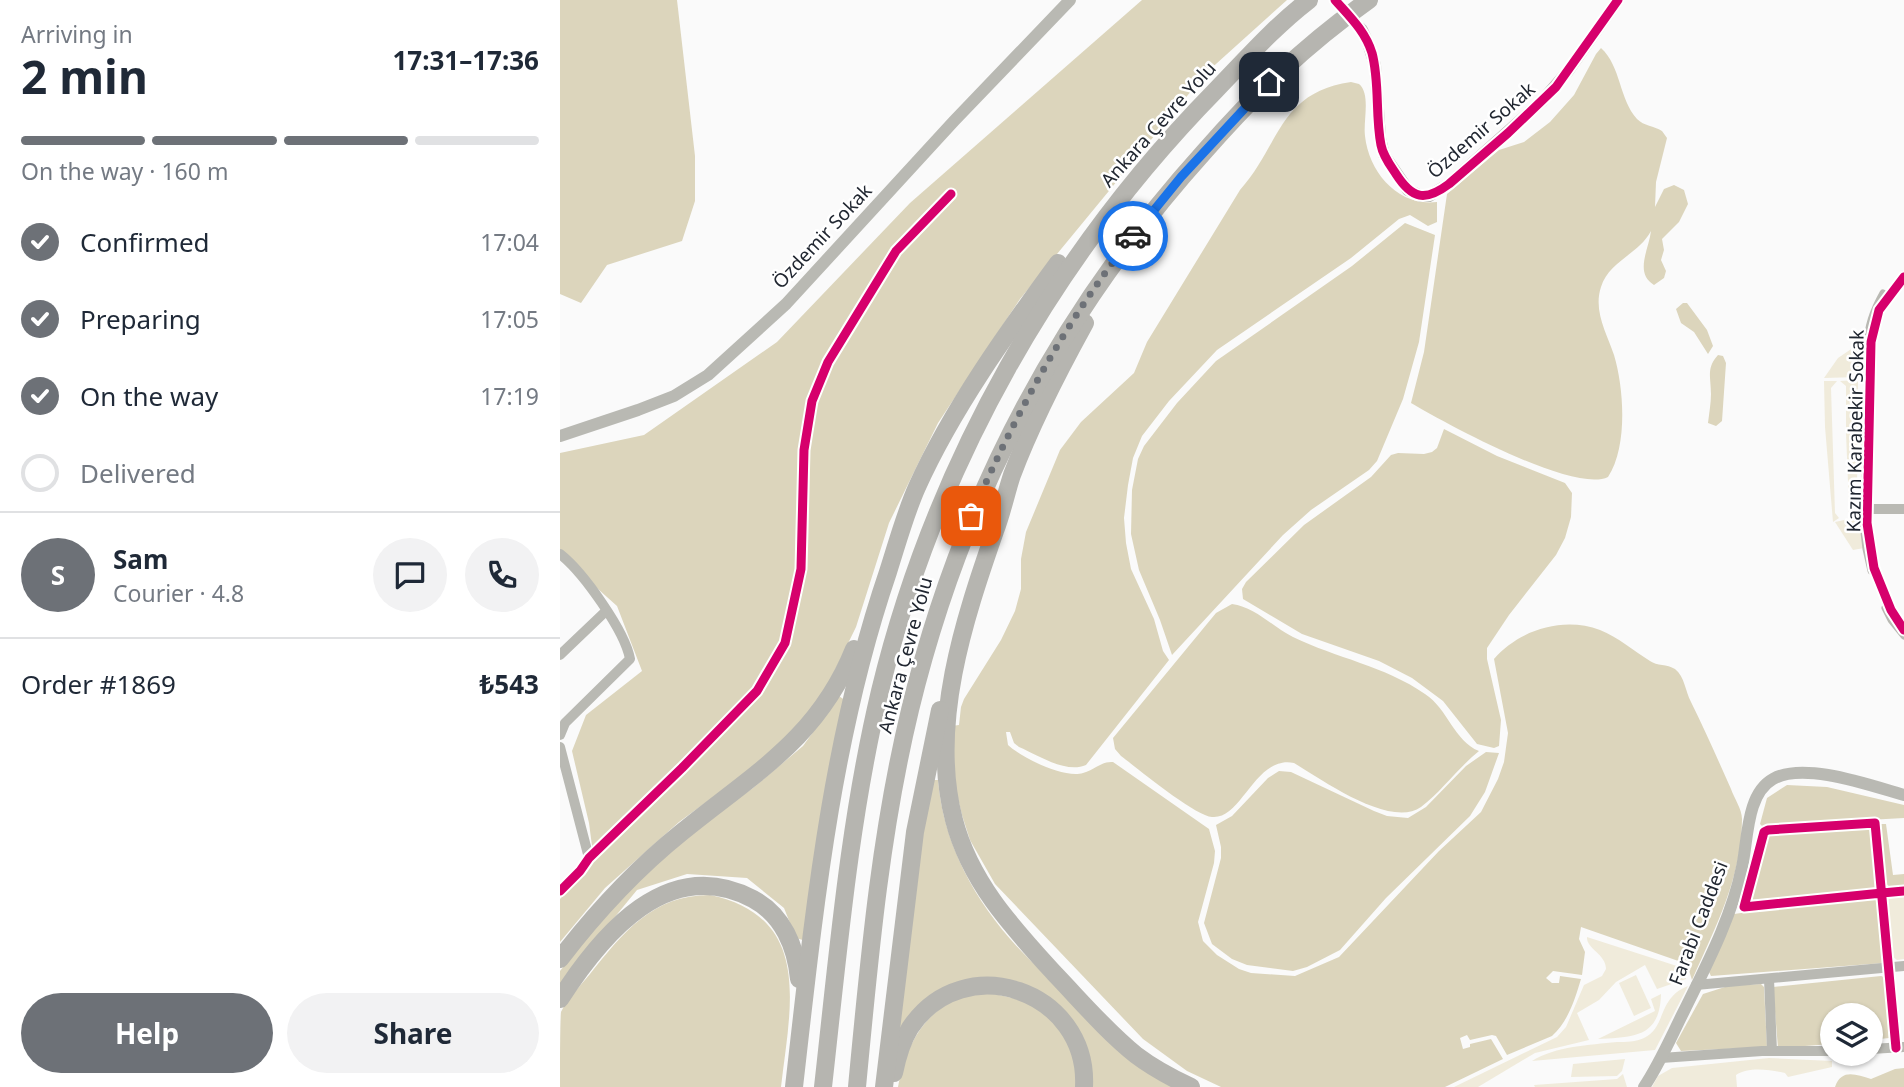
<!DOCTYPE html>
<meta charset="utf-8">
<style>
:root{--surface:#fff;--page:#f2f2f3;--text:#1f2937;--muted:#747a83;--line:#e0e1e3;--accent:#6d7177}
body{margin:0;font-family:"Noto Sans",sans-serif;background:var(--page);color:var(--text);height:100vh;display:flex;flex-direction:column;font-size:26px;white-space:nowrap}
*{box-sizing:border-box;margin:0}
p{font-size:23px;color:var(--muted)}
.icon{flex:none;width:38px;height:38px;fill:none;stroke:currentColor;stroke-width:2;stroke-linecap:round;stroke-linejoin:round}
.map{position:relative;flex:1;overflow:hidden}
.details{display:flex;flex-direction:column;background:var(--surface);width:560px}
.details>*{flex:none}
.buttons{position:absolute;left:1260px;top:1003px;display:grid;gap:14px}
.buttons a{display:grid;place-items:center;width:63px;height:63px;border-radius:50%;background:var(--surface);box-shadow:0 2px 5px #0004;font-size:35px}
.pin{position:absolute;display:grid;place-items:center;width:60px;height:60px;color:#fff;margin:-30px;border-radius:14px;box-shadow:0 4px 10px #0006}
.courier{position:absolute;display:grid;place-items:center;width:70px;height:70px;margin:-35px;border:5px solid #1a73e8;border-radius:50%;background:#fff;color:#222;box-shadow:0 2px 9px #0007}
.summary em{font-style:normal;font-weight:700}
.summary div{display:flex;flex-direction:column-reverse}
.summary{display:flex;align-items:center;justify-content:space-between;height:119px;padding:0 21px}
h1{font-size:46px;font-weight:700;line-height:52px}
.bar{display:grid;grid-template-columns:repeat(4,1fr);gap:10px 7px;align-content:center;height:84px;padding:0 21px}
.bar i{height:9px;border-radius:5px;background:var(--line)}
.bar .on{background:var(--accent)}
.bar p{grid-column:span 4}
.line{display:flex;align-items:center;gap:18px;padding:0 21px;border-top:2px solid var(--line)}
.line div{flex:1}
.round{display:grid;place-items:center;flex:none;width:74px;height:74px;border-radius:37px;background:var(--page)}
ol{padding:0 21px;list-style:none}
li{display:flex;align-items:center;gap:21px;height:77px}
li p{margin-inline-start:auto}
li .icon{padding:7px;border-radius:50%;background:var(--accent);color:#fff;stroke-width:4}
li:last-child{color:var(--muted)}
li i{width:38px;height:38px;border:4px solid var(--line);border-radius:50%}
.button{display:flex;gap:14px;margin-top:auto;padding:14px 21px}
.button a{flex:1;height:80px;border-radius:42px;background:var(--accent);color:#fff;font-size:28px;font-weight:700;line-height:80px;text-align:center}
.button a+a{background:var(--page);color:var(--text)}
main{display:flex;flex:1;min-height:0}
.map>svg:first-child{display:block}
.green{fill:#f0ebdb}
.forest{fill:#dcd5bc}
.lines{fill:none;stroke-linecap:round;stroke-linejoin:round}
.tertiary-tunnel{stroke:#cfd0d2;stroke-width:12;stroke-dasharray:12 6;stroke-linecap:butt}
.pedestrian{stroke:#b9b9b3;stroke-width:7}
.minor{stroke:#b9b9b3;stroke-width:10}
.tertiary{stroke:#b9b9b3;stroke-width:12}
.motorway{stroke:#b6b5b0;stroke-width:18}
.cycleway-casing{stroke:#fff;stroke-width:13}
.cycleway{stroke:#d6006c;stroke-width:9}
.done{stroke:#6d7177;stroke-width:7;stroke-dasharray:0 12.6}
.route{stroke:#1a73e8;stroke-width:9}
.labels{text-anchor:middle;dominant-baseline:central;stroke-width:5;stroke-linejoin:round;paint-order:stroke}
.street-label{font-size:19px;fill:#212731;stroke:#fff}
</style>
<main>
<section class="details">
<div class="summary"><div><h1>2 min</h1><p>Arriving in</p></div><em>17:31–17:36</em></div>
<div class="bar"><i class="on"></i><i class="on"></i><i class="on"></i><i></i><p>On the way · 160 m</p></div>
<ol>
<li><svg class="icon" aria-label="check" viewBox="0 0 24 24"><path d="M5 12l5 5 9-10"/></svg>Confirmed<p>17:04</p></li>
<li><svg class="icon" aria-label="check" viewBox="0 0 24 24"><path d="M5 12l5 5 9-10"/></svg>Preparing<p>17:05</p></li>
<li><svg class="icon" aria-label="check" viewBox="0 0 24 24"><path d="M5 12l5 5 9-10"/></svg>On the way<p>17:19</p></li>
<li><i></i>Delivered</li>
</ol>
<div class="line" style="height:126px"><b class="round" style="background:var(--accent);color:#fff">S</b><div><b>Sam</b><p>Courier · 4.8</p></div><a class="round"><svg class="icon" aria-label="chat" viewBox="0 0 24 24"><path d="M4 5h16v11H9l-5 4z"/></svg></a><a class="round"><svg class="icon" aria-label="phone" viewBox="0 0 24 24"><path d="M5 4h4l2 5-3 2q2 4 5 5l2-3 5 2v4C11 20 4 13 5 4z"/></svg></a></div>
<div class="line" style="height:91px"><div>Order #1869</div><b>₺543</b></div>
<div class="button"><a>Help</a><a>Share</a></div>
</section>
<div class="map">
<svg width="1344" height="1087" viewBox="0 0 1344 1087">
<rect width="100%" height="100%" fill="#fafafa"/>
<g class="green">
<path d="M 1306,339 L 1305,377 L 1302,377 L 1302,364 L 1299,365 L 1299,377 L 1264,378 L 1278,358 Z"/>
<path d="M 1298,380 L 1298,430 L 1286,430 L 1286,386 L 1280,381 Z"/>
<path d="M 1264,381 L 1277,381 L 1271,388 L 1275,513 L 1279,518 L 1273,522 L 1265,427 Z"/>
<path d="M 1298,432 L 1297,482 L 1288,482 L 1286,433 Z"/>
<path d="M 1301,433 L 1305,433 L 1303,503 L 1297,503 L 1297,514 L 1289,515 L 1288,485 L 1301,484 Z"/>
<path d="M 1302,516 L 1304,548 L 1293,550 L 1275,522 Z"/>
<path d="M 1344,896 L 1344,959 L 1337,960 L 1332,956 L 1327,899 Z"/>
<path d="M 1027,937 L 1120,967 L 1125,970 L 1126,979 L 1097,989 L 1085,965 L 1056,982 L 1039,1000 L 1017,1013 L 1029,1040 L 975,1053 L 918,1087 L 894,1087 L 997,1037 L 1006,1027 L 1024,985 L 1042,976 L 1046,969 C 1046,954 1026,949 1027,937 Z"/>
<path d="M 1076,975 L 1091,1008 L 1074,1016 L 1059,983 Z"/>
<path d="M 1128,986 L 1095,1050 L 972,1061 C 996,1046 1029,1045 1057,1042 C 1066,1042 1076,1042 1084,1038 C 1107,1027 1097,998 1128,986 Z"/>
<path d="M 1101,994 C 1100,1038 1073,1037 1038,1039 L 1095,1011 L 1091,999 Z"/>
<path d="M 1209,1058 L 1272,1061 L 1272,1067 L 1228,1077 L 1225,1073 C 1211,1070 1189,1066 1176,1075 L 1177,1087 L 1092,1087 L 1098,1076 L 1112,1068 Z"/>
<path d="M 1065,1059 L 1062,1071 L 1057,1076 L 1011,1077 L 1013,1064 Z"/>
<path d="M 1063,1074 L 1067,1087 L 975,1087 L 974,1085 L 1057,1079 Z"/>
</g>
<g class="forest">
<path d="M 0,0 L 117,0 L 135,156 L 135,201 L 122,241 L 47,265 L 21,303 L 0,294 Z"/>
<path d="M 582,0 L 727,0 L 646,73 L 460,299 L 378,423 L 329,523 L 296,627 L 259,703 L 204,760 L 119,822 L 45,888 L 0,942 L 0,899 L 34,861 L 29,823 L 12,751 L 26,715 L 82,671 L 57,606 L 0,555 L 0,453 L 84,435 L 217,342 L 350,203 Z"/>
<path d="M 1041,48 C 1061,66 1059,99 1077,119 C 1084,126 1094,126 1102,131 L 1107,138 L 1096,182 L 1095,207 L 1104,189 L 1114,185 L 1124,190 L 1128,204 L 1119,222 L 1102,239 L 1104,250 L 1101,260 L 1106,271 L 1104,278 L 1094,285 C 1074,273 1089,249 1091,231 C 1079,254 1049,261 1041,287 C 1033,311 1047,334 1054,355 C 1064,388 1068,447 1048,477 C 1014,494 885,423 851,403 L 864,352 L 887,194 L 939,150 L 964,142 L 990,122 L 1014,95 L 1036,54 Z"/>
<path d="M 791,82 L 799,84 C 811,94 803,121 805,136 C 809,173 839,207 877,202 L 877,222 L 868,226 L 850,215 L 839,219 L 791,258 L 657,350 L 609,401 L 582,436 L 573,458 L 568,485 L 564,518 L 566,543 L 571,569 L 594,619 L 603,651 L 609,660 L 526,765 C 506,774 478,755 459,747 L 454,743 L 450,732 L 446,732 L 448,745 C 462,758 505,779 523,773 C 535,770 541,761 553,762 L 649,829 L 655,851 L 654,863 L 638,922 L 643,941 L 657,955 L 679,969 L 691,973 L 735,976 L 779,957 L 879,851 L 921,812 L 938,779 L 944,762 L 948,733 L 934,659 C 959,630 1003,616 1040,630 C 1058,637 1074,651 1090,661 C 1097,666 1107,664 1115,669 C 1125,677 1125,691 1131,702 C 1145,730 1158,760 1171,789 C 1174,798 1182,809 1182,819 C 1182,877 1155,928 1132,980 L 1127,964 L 1021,927 L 1019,939 L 1025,952 L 1022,975 L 993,971 L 986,978 L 992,983 L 999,983 L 1000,976 L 1021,979 C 1015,999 1008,1022 992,1036 L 947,1055 L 936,1036 L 932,1035 L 910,1040 L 907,1035 L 900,1038 L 903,1049 L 910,1047 L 910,1044 L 931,1039 L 943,1059 L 885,1087 L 661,1087 L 627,1071 L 583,1039 L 435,884 L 410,840 L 402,815 L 396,790 L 391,726 L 399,725 L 401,707 L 404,699 L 441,640 L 455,611 L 461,589 L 461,559 L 466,532 L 500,450 L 521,422 L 574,373 L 587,342 L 680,190 C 721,144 718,93 791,82 Z"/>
<path d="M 845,223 L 875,235 L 859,342 L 843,399 L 817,461 L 809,470 L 751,510 L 723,535 L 612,655 L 600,620 L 579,570 L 571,534 L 572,490 L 578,459 L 584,446 L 617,403 L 656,361 L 792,266 Z"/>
<path d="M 1123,303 L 1127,303 L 1147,330 L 1153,346 L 1148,354 L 1134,332 L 1121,323 L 1116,309 Z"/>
<path d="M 1158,355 L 1163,356 L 1166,363 L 1162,421 L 1156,426 L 1148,423 C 1149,414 1151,403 1151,394 C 1151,377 1146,368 1158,355 Z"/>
<path d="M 884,429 L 937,456 L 1005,483 L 1012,493 L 1011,517 L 1005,538 L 996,555 L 949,615 L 927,648 L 927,659 L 941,720 L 939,746 L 934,748 L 917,744 L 883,701 L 852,678 L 819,661 L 742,634 L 683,599 L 682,589 L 686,582 L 744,525 L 811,477 L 831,455 L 838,453 L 864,454 L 872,452 L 877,448 Z"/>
<path d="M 672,604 C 695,607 713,627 733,637 C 776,658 825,666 865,694 C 888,709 894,741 919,751 C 898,768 882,791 861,807 C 830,829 761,779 734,763 C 695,755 682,820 652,817 C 635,816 577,768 561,756 L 555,749 L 553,738 L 656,613 Z"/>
<path d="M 279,696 L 286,701 L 246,941 L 236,938 L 224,908 L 187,878 L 127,874 L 77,890 L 8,974 L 0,988 L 0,971 L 66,889 L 138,827 L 193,788 L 243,746 Z"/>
<path d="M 926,752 L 939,753 L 925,792 L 910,816 L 826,898 L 780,950 L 747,967 L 733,971 L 687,965 L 672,959 L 652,944 L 644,923 L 661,858 L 661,847 L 656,825 L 672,816 L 708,778 L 719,771 L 731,772 L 814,811 L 827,816 L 848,818 L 866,807 L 906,766 Z"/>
<path d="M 368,780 L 378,780 C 384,850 421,912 471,961 C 489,978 509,993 528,1008 C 559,1035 591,1061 622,1087 L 527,1087 L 488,997 L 460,983 L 435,978 L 421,979 L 333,1037 Z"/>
<path d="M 1227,785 L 1267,787 L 1344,805 L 1344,818 L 1202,826 L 1200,824 L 1207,798 Z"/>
<path d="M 1319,824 L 1326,824 L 1333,875 L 1344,874 L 1344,885 L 1330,887 L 1325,883 Z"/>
<path d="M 1312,827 L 1316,890 L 1191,900 L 1207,838 L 1210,835 Z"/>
<path d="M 150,895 C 254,917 230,1008 221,1087 L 0,1087 C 0,1072 0,1023 1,1012 C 7,999 21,985 30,974 C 63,933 92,895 150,895 Z"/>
<path d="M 1318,899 L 1324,963 L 1151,976 L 1149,972 L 1174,914 L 1209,909 Z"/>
<path d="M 1321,976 L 1324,977 L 1329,1038 L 1311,1040 L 1311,1015 L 1272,1015 L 1272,1044 L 1218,1048 L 1213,987 Z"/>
<path d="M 1201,984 L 1204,987 L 1207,1047 L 1121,1051 L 1116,1043 L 1143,994 L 1168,986 Z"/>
<path d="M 430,993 L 471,1002 L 507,1033 L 520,1087 L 338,1087 C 346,1048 362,1011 403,997 C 411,994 422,994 430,993 Z"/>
<path d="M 1344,1068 L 1344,1087 L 1275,1087 C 1282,1068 1296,1075 1311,1079 L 1335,1069 Z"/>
</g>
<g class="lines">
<path class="tertiary-tunnel" d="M 775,0 L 802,30"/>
<g class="pedestrian">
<path d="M 1307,347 C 1307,327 1313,311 1323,293 L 1328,296"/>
<path d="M 1303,524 L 1306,549 L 1311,571"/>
<path d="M 1325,608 L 1331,620 L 1344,636"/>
</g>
<g class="minor">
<path d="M 1344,277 L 1319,310 L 1311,342 L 1307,523 L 1314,568 L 1331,610 L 1344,630"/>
<path d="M 1308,509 L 1344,509"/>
<path d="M 0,554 C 23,572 65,631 70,659 L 5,723 L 0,735"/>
<path d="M 0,655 L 46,611"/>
<path d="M 0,747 L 29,858"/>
<path d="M 0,891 L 20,871 L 29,858 L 122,768 L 197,691 L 225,643 L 241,569 L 244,450 L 252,401 L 268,362 L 336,251 L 391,194"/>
<path d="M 1209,979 L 1212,1051"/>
<path d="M 1136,985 L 1344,966"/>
<path d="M 1336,1048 L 1315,823 L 1208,830 L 1204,832 L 1184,907 L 1322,893 L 1344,891"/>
<path d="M 1311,1049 L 1344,1047"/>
<path d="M 1101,1058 L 1202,1051 L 1272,1051"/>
</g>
<g class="tertiary">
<path d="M 802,30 L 808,43 L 815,65 L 820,138 L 824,155 L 848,190 L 861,196 L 869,196 L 889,184 L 982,101 L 1008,71 L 1058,0"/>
<path d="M 0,436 L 78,410 L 114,396 L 148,375 L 226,304 L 394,121 L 510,0"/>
<path d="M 1084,1087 C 1100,1063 1111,1037 1124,1011 C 1146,966 1172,917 1182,867 C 1188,840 1186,794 1213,779 C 1244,761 1312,786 1344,795"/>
</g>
<g class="motorway">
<path d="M 525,323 C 498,372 472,422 452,475 C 446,493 442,513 435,531 C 404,620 369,725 394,820 C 410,882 452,927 494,973 C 520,1000 546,1031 576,1055 C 593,1068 612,1078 631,1087"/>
<path d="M 0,959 C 36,912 76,869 122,832 C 193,774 258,739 294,649"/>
<path d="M 0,999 C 42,934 108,854 193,899 C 223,915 236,947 239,979"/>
<path d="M 334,1073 C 337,1058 342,1041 350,1028 C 404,947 529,991 524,1087"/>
<path d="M 234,1087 C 254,912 271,739 328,572 C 337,544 345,514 357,487 C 392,409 448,331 498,263"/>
<path d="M 263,1087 C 278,954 289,821 320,691 C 375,464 494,255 656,90 C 687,58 714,27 749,0"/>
<path d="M 297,1087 C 309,961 320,834 350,710 C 401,499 498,314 644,152 C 696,93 744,46 809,0"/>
<path d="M 324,1087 L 355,832 L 380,710"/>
</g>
<g class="cycleway-casing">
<g id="cycleway">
<path d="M 775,0 C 790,17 805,31 812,53 C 820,83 815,115 821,145 C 823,156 830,165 836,174 C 852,199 865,202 889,184 L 948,133 L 996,87 L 1058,0"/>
<path d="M 1344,277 L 1319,310 L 1311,342 L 1307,523 L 1314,568 L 1331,610 L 1344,630"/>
<path d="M 0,891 L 20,871 L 29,858 L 122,768 L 197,691 L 225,643 L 241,569 L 244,450 L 252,401 L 268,362 L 336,251 L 391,194"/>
<path d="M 1336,1048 L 1315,823 L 1208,830 L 1204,832 L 1184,907 L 1322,893 L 1344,891"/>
</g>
</g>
<use href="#cycleway" class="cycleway"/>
</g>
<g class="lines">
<path class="done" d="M 411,516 C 454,417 506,320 573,236"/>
<path class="route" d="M 573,236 L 621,177 L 709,82"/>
</g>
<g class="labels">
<g class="street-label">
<text transform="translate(598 124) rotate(-48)">Ankara Çevre Yolu</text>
<text transform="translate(921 130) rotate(-41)">Özdemir Sokak</text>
<text transform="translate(262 236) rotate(-47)">Özdemir Sokak</text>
<text transform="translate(1295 431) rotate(-89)">Kazım Karabekir Sokak</text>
<text transform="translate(345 655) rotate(-75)">Ankara Çevre Yolu</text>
<text transform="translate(1138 923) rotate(-69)">Farabi Caddesi</text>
</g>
</g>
</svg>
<div class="buttons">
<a><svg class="icon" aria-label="layers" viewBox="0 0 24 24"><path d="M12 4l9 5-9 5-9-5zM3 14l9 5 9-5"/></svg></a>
</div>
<div class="pin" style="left:411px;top:516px;background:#ea580c"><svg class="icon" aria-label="bag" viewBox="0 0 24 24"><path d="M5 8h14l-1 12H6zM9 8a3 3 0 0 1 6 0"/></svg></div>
<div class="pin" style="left:709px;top:82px;background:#1f2937"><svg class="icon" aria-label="home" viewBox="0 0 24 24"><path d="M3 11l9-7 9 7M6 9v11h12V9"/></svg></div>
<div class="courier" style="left:573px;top:236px"><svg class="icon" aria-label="car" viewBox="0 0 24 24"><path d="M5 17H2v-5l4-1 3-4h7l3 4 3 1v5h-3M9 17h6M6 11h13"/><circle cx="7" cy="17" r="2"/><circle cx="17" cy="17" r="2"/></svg></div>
</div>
</main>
